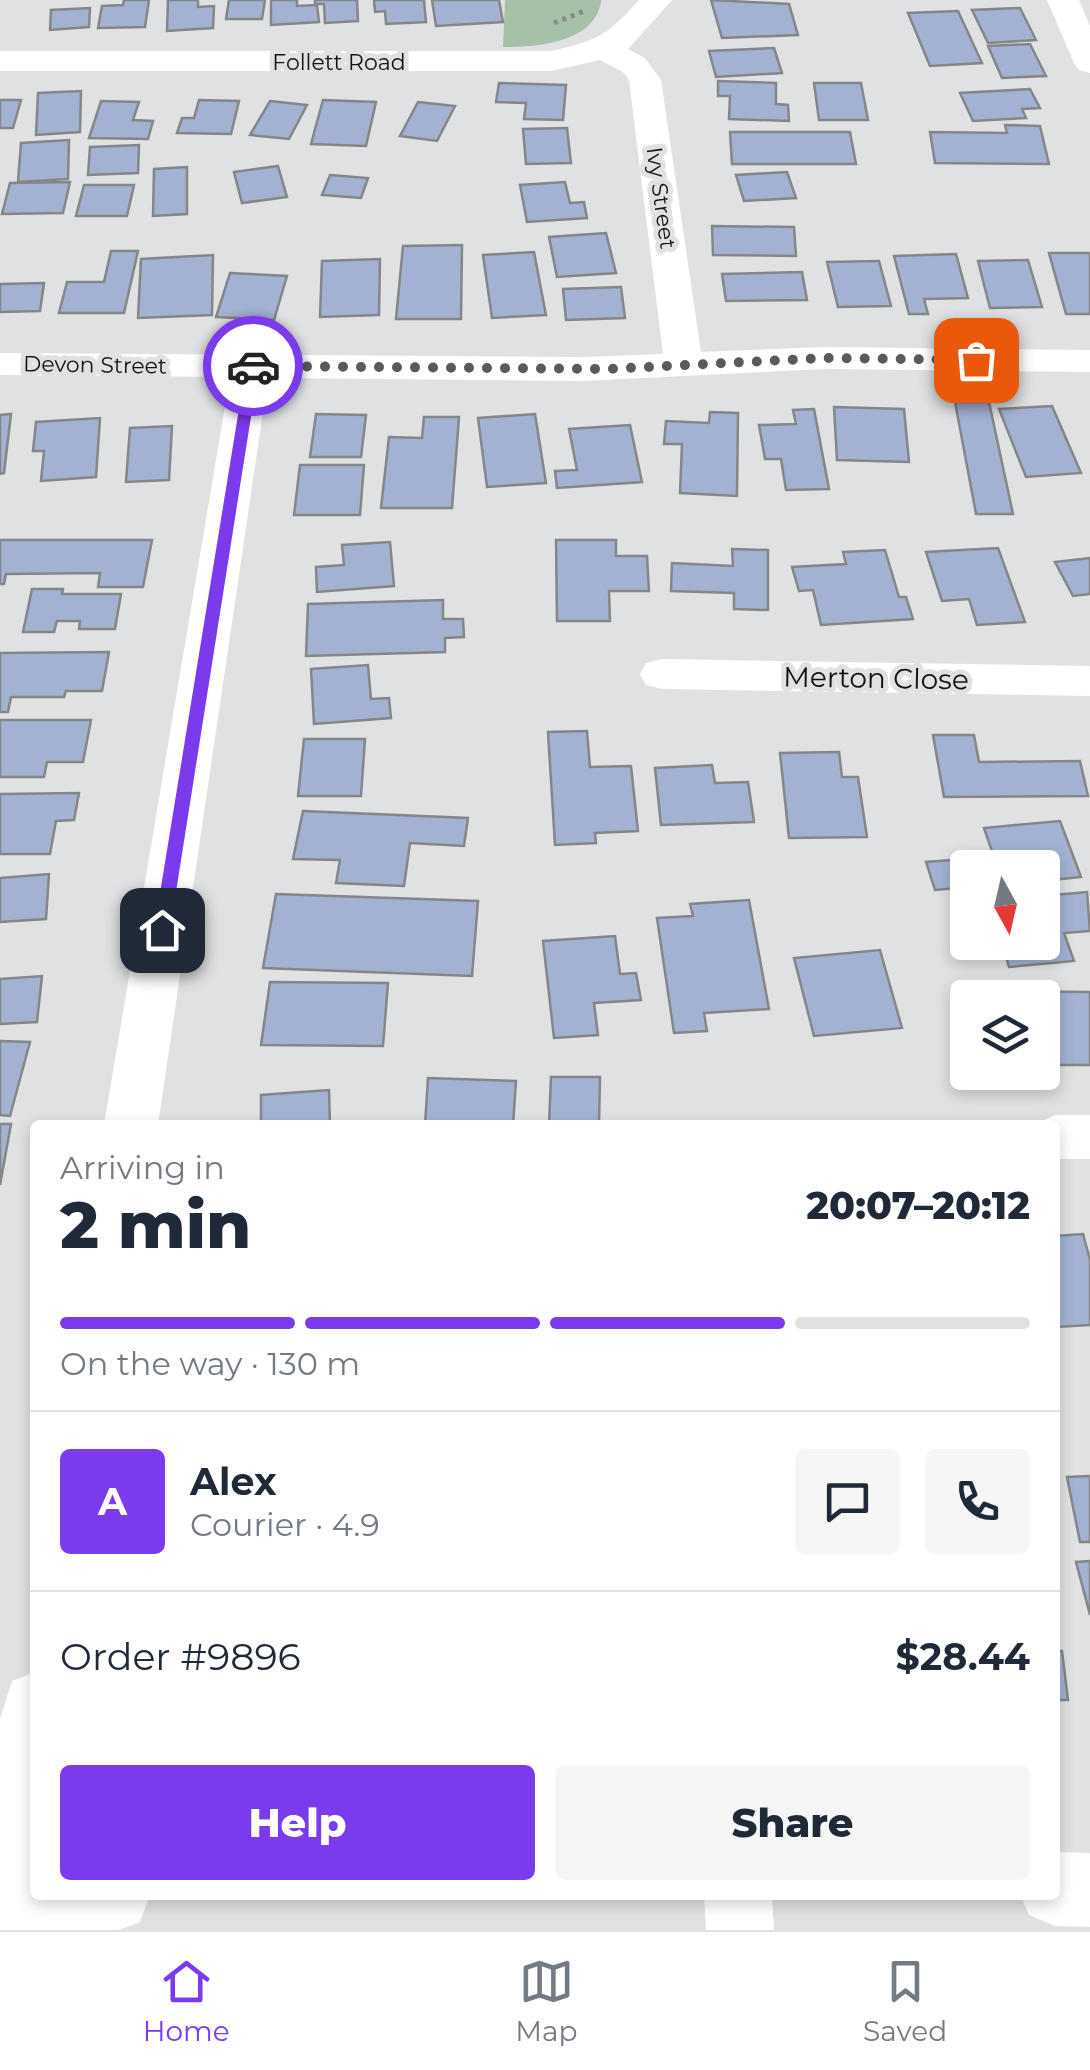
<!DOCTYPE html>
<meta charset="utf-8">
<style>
:root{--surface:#fff;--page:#f6f6f7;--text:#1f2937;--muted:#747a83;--line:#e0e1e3;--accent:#7c3aed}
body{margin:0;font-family:Montserrat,sans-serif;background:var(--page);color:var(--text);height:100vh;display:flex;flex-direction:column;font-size:38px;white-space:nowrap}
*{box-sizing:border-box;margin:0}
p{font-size:32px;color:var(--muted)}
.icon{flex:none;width:55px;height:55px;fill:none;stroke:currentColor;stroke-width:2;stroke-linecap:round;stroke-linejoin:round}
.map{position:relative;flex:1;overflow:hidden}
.panel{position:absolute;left:30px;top:1120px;width:1030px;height:780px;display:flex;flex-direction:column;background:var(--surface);border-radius:10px;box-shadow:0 5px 15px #0003}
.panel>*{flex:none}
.needle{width:65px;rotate:172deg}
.buttons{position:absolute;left:950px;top:850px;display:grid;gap:20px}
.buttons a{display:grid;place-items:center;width:110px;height:110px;border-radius:10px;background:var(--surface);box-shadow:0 5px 15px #0003;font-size:50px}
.pin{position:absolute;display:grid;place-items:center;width:85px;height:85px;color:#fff;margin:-42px;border-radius:20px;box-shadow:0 5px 15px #0006}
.courier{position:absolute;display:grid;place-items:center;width:100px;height:100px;margin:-50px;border:8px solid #7c3aed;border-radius:50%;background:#fff;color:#222;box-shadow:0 2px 12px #0007}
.overview em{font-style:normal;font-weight:800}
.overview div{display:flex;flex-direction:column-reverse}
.overview{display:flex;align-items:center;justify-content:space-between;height:170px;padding:0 30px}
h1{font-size:65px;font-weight:800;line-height:75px}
.bar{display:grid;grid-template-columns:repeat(4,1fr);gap:15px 10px;align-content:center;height:120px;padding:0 30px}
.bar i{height:12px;border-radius:8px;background:var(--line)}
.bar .on{background:var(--accent)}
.bar p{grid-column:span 4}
.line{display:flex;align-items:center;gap:25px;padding:0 30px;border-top:2px solid var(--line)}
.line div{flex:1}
.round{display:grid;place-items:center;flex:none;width:105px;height:105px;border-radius:10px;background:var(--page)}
.cta{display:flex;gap:20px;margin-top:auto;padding:20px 30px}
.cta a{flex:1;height:115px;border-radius:10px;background:var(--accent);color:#fff;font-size:40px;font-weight:800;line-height:115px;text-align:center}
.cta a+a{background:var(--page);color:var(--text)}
.menu{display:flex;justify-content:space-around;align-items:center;height:140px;border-top:2px solid var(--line);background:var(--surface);font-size:28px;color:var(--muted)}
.menu a{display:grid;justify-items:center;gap:5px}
.menu .on{color:var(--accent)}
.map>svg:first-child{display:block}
.green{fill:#a7c1a9}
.building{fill:#a3b2d3;stroke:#858687;stroke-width:2.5}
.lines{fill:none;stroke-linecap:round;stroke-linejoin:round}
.path{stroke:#8a8b8c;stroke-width:5;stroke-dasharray:4 5;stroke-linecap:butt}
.minor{fill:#fff;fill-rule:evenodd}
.secondary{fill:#fff;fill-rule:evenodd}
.route{fill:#7c3aed}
.done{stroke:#595a5b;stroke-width:10;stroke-dasharray:0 18}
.labels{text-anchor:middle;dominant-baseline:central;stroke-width:10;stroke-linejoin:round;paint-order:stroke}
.far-street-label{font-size:22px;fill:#111212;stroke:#e0e1e2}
.street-label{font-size:28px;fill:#111212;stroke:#e0e1e2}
</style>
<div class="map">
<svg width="1090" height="1930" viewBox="0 0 1090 1930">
<rect width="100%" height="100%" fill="#e0e1e2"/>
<path class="green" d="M 505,0 L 601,0 L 601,2 C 594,43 537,47 503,47 Z"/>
<g class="building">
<path d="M 124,0 L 149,0 L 145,27 L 98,28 L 102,6 L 123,5 Z"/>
<path d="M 168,0 L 198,0 L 198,7 L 214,6 L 213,28 L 167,31 Z"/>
<path d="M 229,0 L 265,0 L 262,19 L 226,19 Z"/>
<path d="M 271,0 L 297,0 L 297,6 L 317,5 L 319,22 L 271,25 Z"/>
<path d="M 315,0 L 357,0 L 358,21 L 325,23 L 324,4 L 315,4 Z"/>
<path d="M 374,0 L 424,0 L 426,22 L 386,24 L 385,11 L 375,12 Z"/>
<path d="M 432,0 L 499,0 L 503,22 L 436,26 Z"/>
<path d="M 711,0 L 789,4 L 798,35 L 722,38 Z"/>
<path d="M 90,8 L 89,27 L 50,30 L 51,10 Z"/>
<path d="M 1020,8 L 1036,40 L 988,43 L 972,10 Z"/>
<path d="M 958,11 L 982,63 L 930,66 L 908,13 Z"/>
<path d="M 1030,44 L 1046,76 L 1002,78 L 988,46 Z"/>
<path d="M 774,48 L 782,73 L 716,77 L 709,51 Z"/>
<path d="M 718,81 L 776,83 L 776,104 L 788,105 L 789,121 L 729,119 L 730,96 L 718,96 Z"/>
<path d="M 499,83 L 566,85 L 563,120 L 524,119 L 526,103 L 496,102 Z"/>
<path d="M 814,83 L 861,83 L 868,120 L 819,120 Z"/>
<path d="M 1030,89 L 1040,108 L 1022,109 L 1026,118 L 973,121 L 960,93 Z"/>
<path d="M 81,91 L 80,132 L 36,135 L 38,93 Z"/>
<path d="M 0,100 L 21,100 L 13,128 L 0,128 Z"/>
<path d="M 199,100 L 239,101 L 231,134 L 177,133 L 182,118 L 194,118 Z"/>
<path d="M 323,100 L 376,102 L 366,146 L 311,144 Z"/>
<path d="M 101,101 L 139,102 L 133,120 L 153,121 L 148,139 L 89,138 Z"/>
<path d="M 270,101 L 307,105 L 289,139 L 250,135 Z"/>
<path d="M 418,102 L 455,106 L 437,141 L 400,136 Z"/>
<path d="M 1005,125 L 1040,126 L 1049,164 L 935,163 L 930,132 L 1007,133 Z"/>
<path d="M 567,128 L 571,163 L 526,164 L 523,129 Z"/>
<path d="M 730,132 L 850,132 L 856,164 L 732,164 Z"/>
<path d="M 69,140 L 68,179 L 18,182 L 21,143 Z"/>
<path d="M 139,145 L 138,173 L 88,175 L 90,147 Z"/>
<path d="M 278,166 L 287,197 L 242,203 L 234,172 Z"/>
<path d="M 187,167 L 187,214 L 153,216 L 154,169 Z"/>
<path d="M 787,172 L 796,198 L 744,201 L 736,175 Z"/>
<path d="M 330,175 L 368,178 L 361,198 L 322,195 Z"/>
<path d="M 70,182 L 63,213 L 2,214 L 10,183 Z"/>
<path d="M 565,182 L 570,203 L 584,202 L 587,218 L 527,222 L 520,185 Z"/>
<path d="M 84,185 L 134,185 L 127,216 L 76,216 Z"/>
<path d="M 712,226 L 794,227 L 796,256 L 713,255 Z"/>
<path d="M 606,233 L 616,273 L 557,277 L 549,237 Z"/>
<path d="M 462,245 L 461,319 L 396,319 L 403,246 Z"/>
<path d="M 111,251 L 138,251 L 124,313 L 59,313 L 67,282 L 104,282 Z"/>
<path d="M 534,252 L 546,315 L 492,318 L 483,255 Z"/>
<path d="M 1049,253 L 1090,253 L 1090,314 L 1066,314 Z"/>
<path d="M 956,254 L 968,298 L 924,299 L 928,314 L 909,314 L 894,256 Z"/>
<path d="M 213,255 L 212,315 L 138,318 L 141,259 Z"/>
<path d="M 380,259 L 379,315 L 320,317 L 322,261 Z"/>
<path d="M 1028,260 L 1042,307 L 990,308 L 978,261 Z"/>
<path d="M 879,261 L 891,306 L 838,307 L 827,262 Z"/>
<path d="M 802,272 L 807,300 L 726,301 L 722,274 Z"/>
<path d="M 230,273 L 287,276 L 274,320 L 216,317 Z"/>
<path d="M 44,283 L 40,311 L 0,312 L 0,284 Z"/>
<path d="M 621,287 L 625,318 L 566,320 L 563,289 Z"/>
<path d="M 955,402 L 989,402 L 1013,514 L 976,514 Z"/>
<path d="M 1052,406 L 1081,473 L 1026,477 L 999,409 Z"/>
<path d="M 834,407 L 904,409 L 909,462 L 837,460 Z"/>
<path d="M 814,409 L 829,489 L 786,490 L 781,459 L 765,459 L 759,425 L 796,424 L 793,410 Z"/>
<path d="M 710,412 L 738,413 L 737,496 L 680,493 L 682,444 L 664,444 L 666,421 L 709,423 Z"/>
<path d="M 11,414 L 4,473 L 0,474 L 0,415 Z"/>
<path d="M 316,414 L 366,415 L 361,457 L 310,457 Z"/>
<path d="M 535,414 L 546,483 L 487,487 L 478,418 Z"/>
<path d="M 424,417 L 459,417 L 452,508 L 381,508 L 389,437 L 422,438 Z"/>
<path d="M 100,418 L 96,477 L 41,481 L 44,451 L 33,451 L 36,422 Z"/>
<path d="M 630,425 L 642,482 L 557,488 L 555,471 L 577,470 L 569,429 Z"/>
<path d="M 172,426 L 169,480 L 126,482 L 130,428 Z"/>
<path d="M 300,465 L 364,465 L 360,515 L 294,515 Z"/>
<path d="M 0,540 L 152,540 L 143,587 L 98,587 L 100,573 L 6,574 L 4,584 L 0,584 Z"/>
<path d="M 556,540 L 616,540 L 616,556 L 647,556 L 649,591 L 609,591 L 610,621 L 557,621 Z"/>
<path d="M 390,542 L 394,586 L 317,592 L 316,567 L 344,565 L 342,545 Z"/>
<path d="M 998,548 L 1025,622 L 977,625 L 969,599 L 942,601 L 926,552 Z"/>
<path d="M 732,549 L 768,550 L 768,610 L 734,609 L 734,593 L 671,591 L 672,563 L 733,566 Z"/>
<path d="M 885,550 L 899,597 L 906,597 L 913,619 L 821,625 L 813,590 L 799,591 L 792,567 L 846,564 L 843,552 Z"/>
<path d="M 1090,558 L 1090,594 L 1073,596 L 1055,562 Z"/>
<path d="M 32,589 L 63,589 L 62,594 L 121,594 L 115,629 L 79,629 L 80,621 L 57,621 L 54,632 L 23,632 Z"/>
<path d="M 443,600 L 443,619 L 463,619 L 464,637 L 445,638 L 445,652 L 306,656 L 308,604 Z"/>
<path d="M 109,652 L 102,691 L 66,691 L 64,697 L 11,697 L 8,712 L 0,712 L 0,653 Z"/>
<path d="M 368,665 L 371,699 L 389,698 L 391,718 L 314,724 L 311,669 Z"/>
<path d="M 0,720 L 91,720 L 83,762 L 47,762 L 44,777 L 0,777 Z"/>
<path d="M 587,731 L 590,767 L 631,766 L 638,831 L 595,833 L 596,843 L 555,845 L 548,732 Z"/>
<path d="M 933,735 L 974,735 L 979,762 L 1080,761 L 1088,796 L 944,797 Z"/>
<path d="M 304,739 L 365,739 L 361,796 L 298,796 Z"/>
<path d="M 839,752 L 842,777 L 858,777 L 867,837 L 789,838 L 780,753 Z"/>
<path d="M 712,765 L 715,783 L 748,782 L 754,822 L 661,825 L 655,768 Z"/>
<path d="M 79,793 L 74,820 L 56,821 L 50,854 L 0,854 L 0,794 Z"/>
<path d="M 303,811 L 468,818 L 464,846 L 410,843 L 404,886 L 336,883 L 340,860 L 293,859 Z"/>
<path d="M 1060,821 L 1081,877 L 1042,881 L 1042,868 L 968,868 L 968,887 L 935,890 L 926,862 L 994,857 L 984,828 Z"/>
<path d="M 49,874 L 46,919 L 0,922 L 0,878 Z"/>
<path d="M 1087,892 L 1090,931 L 1064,933 L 1074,961 L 1009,967 L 1001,942 L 1042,942 L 1042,896 Z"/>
<path d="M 276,894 L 478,901 L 472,976 L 263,968 Z"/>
<path d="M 749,900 L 769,1009 L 704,1013 L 707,1031 L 674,1033 L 657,918 L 693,916 L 690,904 Z"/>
<path d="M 615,936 L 620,974 L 636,973 L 641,1000 L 594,1003 L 598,1035 L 554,1038 L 543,941 Z"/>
<path d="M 880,950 L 902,1028 L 814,1036 L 794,958 Z"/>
<path d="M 42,976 L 37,1022 L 0,1024 L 0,979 Z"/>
<path d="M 270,982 L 388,983 L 383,1046 L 261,1045 Z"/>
<path d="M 992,991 L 1090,992 L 1090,1065 L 1042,1065 L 1042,998 L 993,998 Z"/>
<path d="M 0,1041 L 30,1042 L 10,1116 L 0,1115 Z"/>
<path d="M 551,1077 L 600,1077 L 599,1125 L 549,1125 Z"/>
<path d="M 428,1078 L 516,1081 L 513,1125 L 425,1125 Z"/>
<path d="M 329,1090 L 330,1125 L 261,1125 L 261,1095 Z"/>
<path d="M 0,1124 L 11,1124 L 0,1185 Z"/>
<path d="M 1083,1234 L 1090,1260 L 1090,1325 L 1057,1327 L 1055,1236 Z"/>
<path d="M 1090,1476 L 1090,1542 L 1080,1542 L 1067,1477 Z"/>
<path d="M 1090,1561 L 1090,1615 L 1076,1562 Z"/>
<path d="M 1055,1651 L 1062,1651 L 1068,1700 L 1055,1700 Z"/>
</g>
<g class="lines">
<path class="path" d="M 554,23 L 584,11"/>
<g class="minor">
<path d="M 639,0 L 672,0 L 628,49 L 645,58 L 661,80 L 701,352 L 825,347 L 1090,350 L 1090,372 L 825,369 L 583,381 L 268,378 L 158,1125 L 104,1125 L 230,377 L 0,375 L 0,353 L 583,357 L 663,354 L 629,80 L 623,72 L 600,60 L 551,71 L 0,71 L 0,51 L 551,51 C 597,41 608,35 639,0 Z"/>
<path d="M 1047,0 L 1079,0 L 1090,26 L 1090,73 L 1079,70 L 1074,63 Z"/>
<path d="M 662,659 L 1090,666 L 1090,696 L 662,689 L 646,685 L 640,674 L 646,663 Z"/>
<path d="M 1055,1115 L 1090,1115 L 1090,1159 L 1055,1159 L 1055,1125 L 1034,1125 Z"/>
<path d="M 35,1672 L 35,1895 L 24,1924 L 0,1930 L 0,1719 L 12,1681 Z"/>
<path d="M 704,1895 L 772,1895 L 774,1930 L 706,1930 Z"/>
</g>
<g class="secondary">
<path d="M 0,1805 L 35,1810 L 35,1895 L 150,1895 L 140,1922 L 119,1930 L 0,1930 Z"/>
<path d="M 1055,1852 L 1090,1853 L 1090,1927 L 1055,1926 L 1029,1915 L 1020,1895 L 1055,1895 Z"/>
</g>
</g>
<path class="route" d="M 253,363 L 259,366 L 170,930 L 162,936 L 154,930 L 246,366 Z"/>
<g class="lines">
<path class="done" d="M 253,366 L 608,369 L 825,358 L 976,360"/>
</g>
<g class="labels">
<g class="far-street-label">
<text x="339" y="62">Follett Road</text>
<text transform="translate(661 198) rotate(82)">Ivy Street</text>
<text transform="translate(95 365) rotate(1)">Devon Street</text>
</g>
<g class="street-label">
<text transform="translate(876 678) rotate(1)">Merton Close</text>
</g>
</g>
</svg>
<div class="buttons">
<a><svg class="needle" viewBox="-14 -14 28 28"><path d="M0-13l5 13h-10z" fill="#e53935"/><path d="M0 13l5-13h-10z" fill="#747a83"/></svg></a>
<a><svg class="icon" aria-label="layers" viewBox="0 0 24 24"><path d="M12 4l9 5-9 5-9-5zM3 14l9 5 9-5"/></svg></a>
</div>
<div class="pin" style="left:976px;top:360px;background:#ea580c"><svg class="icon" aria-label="bag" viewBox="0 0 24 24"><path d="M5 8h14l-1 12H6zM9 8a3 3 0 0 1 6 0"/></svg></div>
<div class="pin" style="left:162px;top:930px;background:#1f2937"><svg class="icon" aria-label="home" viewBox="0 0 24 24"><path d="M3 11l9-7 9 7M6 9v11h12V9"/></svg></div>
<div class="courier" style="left:253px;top:366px"><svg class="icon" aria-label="car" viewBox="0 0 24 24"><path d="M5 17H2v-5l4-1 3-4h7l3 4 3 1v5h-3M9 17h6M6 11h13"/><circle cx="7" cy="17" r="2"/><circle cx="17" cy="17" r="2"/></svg></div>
<section class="panel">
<div class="overview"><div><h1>2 min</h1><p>Arriving in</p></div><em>20:07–20:12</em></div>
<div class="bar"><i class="on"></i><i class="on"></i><i class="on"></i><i></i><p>On the way · 130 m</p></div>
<div class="line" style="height:180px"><b class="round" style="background:var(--accent);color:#fff">A</b><div><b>Alex</b><p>Courier · 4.9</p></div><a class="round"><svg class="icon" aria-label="chat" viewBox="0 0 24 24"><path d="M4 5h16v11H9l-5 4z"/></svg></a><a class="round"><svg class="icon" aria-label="phone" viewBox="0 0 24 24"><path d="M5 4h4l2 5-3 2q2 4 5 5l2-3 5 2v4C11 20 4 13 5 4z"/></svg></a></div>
<div class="line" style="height:130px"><div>Order #9896</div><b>$28.44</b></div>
<div class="cta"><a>Help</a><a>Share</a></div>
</section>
</div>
<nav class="menu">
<a class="on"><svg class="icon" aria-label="home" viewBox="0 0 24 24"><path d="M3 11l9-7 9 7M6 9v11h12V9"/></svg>Home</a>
<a><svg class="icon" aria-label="map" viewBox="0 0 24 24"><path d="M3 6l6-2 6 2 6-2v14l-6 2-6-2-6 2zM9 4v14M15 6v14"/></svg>Map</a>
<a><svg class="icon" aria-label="saved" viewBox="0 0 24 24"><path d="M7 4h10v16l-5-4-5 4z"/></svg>Saved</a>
</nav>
